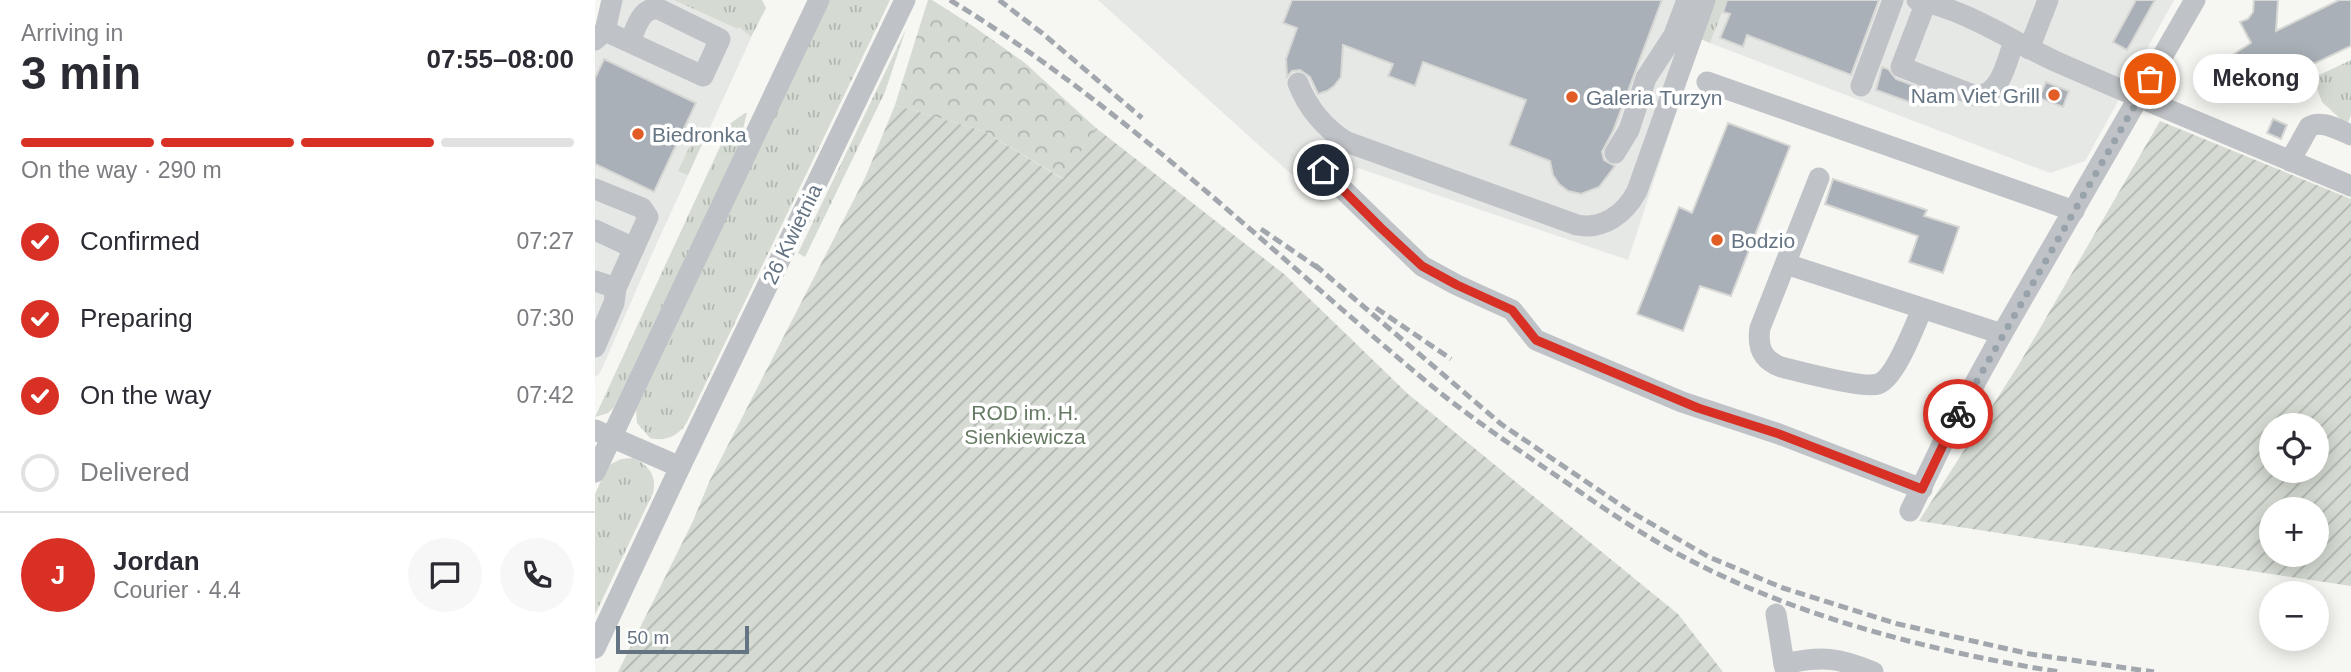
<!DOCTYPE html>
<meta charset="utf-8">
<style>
:root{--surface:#fff;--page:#f7f7f7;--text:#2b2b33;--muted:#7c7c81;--line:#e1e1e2;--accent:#d93025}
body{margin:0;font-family:Helvetica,sans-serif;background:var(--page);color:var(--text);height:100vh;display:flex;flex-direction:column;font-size:26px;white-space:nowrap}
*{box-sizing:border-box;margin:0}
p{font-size:23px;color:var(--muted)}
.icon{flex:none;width:38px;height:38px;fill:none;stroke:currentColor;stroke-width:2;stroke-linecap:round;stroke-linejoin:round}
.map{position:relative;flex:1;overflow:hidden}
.details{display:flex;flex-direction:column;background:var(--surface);width:595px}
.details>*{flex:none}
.buttons{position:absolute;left:1664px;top:413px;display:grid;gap:14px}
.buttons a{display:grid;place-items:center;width:70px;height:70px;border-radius:50%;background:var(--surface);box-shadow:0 4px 18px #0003;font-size:35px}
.scale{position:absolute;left:21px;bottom:18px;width:133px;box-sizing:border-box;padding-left:7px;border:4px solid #657483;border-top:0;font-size:19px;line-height:24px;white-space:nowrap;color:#657483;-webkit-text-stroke:5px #fff;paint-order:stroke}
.pin{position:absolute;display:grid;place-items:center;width:60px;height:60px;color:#fff;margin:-30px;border:4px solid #fff;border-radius:50%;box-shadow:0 2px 7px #0007}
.courier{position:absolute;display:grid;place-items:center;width:70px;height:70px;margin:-35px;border:5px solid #d93025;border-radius:50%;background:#fff;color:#222;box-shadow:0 2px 9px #0007}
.bubble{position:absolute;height:49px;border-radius:24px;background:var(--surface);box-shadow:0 4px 18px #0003;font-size:23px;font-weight:700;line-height:49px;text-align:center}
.summary em{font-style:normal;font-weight:700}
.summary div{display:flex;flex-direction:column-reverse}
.summary{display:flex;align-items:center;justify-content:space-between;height:119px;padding:0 21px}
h1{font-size:46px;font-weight:700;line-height:52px}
.bar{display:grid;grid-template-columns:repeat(4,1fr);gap:10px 7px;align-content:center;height:84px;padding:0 21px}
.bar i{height:9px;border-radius:5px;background:var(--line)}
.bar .on{background:var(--accent)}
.bar p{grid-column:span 4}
.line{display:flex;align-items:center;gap:18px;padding:0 21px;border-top:2px solid var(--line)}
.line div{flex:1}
.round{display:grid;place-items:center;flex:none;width:74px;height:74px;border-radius:37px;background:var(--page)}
ol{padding:0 21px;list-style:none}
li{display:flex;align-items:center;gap:21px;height:77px}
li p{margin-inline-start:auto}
li .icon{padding:7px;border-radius:50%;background:var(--accent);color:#fff;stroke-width:4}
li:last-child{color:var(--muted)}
li i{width:38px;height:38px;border:4px solid var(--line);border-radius:50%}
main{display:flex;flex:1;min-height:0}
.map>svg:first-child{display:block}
.built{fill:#e6e8e6}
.grass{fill:url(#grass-tufts)}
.forest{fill:url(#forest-crowns)}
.garden{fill:url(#garden-furrows);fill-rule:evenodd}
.building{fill:#a9b0b7;stroke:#d7d7d5;stroke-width:2}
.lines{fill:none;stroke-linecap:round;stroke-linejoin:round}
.minor{stroke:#bfc2c6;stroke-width:21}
.rail{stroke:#a2a7ad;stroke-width:5;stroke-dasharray:10 5;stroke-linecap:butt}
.done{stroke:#98a2aa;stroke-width:7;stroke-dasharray:0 12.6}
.route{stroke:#d93025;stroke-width:9}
.poi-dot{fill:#e25d26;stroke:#fff;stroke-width:2.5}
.labels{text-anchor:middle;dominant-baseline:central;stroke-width:7;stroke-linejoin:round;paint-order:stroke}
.poi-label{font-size:21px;fill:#657483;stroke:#fff;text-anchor:start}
.street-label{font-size:21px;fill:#657483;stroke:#fff}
.park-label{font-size:21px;fill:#677b64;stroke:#fff}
</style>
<main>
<section class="details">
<div class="summary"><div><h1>3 min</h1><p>Arriving in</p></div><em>07:55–08:00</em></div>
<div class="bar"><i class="on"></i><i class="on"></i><i class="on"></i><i></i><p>On the way · 290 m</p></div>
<ol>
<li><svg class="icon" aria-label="check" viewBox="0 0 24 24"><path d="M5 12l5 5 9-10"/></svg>Confirmed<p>07:27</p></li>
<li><svg class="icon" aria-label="check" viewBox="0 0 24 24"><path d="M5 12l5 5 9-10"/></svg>Preparing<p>07:30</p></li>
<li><svg class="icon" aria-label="check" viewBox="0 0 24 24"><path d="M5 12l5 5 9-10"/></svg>On the way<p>07:42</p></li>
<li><i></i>Delivered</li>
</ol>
<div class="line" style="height:126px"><b class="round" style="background:var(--accent);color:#fff">J</b><div><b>Jordan</b><p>Courier · 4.4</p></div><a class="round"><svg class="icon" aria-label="chat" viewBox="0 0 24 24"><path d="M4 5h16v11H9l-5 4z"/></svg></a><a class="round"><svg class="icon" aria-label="phone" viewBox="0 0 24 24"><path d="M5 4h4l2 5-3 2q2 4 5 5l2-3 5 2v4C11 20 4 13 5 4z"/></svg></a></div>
</section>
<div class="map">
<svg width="1756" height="672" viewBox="0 0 1756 672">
<defs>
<pattern id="grass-tufts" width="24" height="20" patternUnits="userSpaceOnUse" patternTransform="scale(1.75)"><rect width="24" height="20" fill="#d5dbd2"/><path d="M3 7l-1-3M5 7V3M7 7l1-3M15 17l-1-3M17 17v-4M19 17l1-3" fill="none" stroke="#b0b6b0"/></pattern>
<pattern id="forest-crowns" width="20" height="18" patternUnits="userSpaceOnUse" patternTransform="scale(1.75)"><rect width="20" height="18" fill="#d5dbd2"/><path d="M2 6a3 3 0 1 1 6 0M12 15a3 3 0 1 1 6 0" fill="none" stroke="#b0b6b0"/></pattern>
<pattern id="garden-furrows" width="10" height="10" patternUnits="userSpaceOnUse" patternTransform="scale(1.75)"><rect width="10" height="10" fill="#d5dbd2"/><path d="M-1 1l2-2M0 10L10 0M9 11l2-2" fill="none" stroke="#b0b6b0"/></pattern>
</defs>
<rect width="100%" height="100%" fill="#f6f6f2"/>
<g class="built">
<path d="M 9,0 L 89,0 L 145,25 L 156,38 L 56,256 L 5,373 L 0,377 L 0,29 Z"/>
<path d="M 503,0 L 1118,0 L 1033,260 L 763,168 L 727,202 Z"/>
<path d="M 1132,0 L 1579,0 L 1490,161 L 1455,173 L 1115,43 Z"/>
</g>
<g class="grass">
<path d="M 79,0 L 167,0 L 171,8 L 156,37 L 144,27 L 143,29 Z"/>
<path d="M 234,0 L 295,0 L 92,422 C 84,436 70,442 55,438 L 42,423 L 41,410 Z"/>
<path d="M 1114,0 L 1132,0 L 1115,43 L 1101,37 Z"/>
<path d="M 311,29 L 290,92 L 210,257 L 203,253 Z"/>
<path d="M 1756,60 L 1756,115 L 1752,125 L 1727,102 L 1718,78 Z"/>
<path d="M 150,113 L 152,113 L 143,148 L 19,407 L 13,413 L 0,417 L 136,123 Z"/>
<path d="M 103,129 L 112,133 L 93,175 L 83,171 Z"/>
<path d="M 38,458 C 54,465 62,476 58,493 L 0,615 L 0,494 L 10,472 L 16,464 L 26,459 Z"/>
</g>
<path class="forest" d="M 333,0 L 337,0 L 378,26 L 430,63 L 501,128 L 469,179 L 388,131 L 300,105 Z"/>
<g class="garden">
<path d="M 300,105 L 388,131 L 468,179 L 501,128 L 689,274 L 813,394 L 1083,614 L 1128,672 L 23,672 L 98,521 L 115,480 L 270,178 Z"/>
<path d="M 1565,121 L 1756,199 L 1756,586 L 1324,521 L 1426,361 ZM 1676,425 L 1722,425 L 1722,471 L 1676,471 ZM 1676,509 L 1722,509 L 1722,555 L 1676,555 Z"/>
</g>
<g class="building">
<path d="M 697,0 L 1067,0 L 1018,131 L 1007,152 L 1009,160 L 1020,166 L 1004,187 L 986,194 L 973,191 L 964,184 L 958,175 L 955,161 L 914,145 L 931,100 L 828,62 L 820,86 L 793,76 L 798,64 L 748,45 L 746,77 L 739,86 L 732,91 L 723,94 L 715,77 L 705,70 L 697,71 L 692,77 L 691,59 L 702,28 L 688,23 Z"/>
<path d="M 1132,0 L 1284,0 L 1256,75 L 1152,35 L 1148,47 L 1125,38 L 1135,14 L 1128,12 Z"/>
<path d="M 1541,0 L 1560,0 L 1532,50 L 1518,42 Z"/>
<path d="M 1659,0 L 1683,0 L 1681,31 L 1744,0 L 1756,0 L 1756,46 L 1712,67 L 1714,72 L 1664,96 L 1660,89 L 1646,96 L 1628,61 L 1656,43 L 1645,22 L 1653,19 L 1658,12 Z"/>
<path d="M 9,59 L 101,103 L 59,192 L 0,164 L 0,78 Z"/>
<path d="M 1287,67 L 1293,69 L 1301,79 L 1323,87 L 1317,103 L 1281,90 Z"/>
<path d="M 1451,82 L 1474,91 L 1468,107 L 1444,98 Z"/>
<path d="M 1678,119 L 1692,125 L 1686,139 L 1672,133 Z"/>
<path d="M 1133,123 L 1195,146 L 1136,296 L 1105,286 L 1088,331 L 1042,314 L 1084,207 L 1097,213 Z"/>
<path d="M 1238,179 L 1332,210 L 1329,216 L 1364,227 L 1348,273 L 1314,262 L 1323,236 L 1230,204 Z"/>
</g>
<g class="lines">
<g class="minor">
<path d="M 1322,0 C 1372,10 1416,41 1462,62 C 1560,105 1658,145 1756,186"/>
<path d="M 1331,2 L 1306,67 L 1381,96 C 1406,96 1412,60 1419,41"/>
<path d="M 10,31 L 17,0"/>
<path d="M 0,40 L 10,31 L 108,76 L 125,39 L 64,9 C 46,6 41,28 35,42"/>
<path d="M 1434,49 L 1453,0"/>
<path d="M 1112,82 L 1479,211"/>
<path d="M 703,83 C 712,107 730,129 752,142 L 982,225 C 1008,230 1030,214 1042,191 L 1110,0"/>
<path d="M 1266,86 L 1298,0"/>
<path d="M 1020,153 L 1034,130 L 1051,78 L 1079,35 L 1092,0"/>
<path d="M 1695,161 L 1714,127 C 1727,119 1743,130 1756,135"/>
<path d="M 728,170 L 827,266 L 862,285 L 917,310 L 941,340 L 1087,402 L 1184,434 L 1327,489"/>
<path d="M 1224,178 L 1165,328 C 1162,347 1167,360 1186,367 C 1203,371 1269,389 1283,384 C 1300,379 1320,325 1327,309"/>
<path d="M 0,189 L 47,208 L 53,217 L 21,288 L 19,303 L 0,347"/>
<path d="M 0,230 L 39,248"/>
<path d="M 1191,264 L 1407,334"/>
<path d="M 0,281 L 21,288"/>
<path d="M 0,430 L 85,467"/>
<path d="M 0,472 L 224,0"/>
<path d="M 1315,511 L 1354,430 L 1407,334 L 1600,0"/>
<path d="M 1181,614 L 1189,664"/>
<path d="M 0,648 L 85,467 L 310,0"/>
<path d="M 1191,672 L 1189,664 C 1226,656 1243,657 1278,672"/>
</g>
<g class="rail">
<path d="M 355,0 C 525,104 668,244 820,372 C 869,414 922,449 975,485 C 1011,510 1048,535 1087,556 C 1201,617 1338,652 1465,672"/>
<path d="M 404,0 L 447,33 L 547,118"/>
<path d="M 666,229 L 726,270"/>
<path d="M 720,265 L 906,424 L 1036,512 L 1114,557 L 1188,588 L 1303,624 L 1435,654 L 1559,672"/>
<path d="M 781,308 L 856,359"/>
</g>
</g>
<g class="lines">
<path class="done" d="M 1363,414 L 1555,79"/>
<path class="route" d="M 728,170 L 786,228 L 827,266 L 862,285 L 917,310 L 941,340 L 1103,408 L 1184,434 L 1327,489 L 1363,414"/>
</g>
<g class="poi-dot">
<circle cx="1459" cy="95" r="7"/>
<circle cx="977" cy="97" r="7"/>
<circle cx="43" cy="134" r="7"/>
<circle cx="1122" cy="240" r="7"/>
</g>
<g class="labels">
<g class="poi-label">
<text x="1445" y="95" text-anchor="end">Nam Viet Grill</text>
<text x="991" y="97">Galeria Turzyn</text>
<text x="57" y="134">Biedronka</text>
<text x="1136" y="240">Bodzio</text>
</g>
<g class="street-label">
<text transform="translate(197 234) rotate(-64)">26 Kwietnia</text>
</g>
<g class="park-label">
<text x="430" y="412">ROD im. H.<tspan x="430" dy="24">Sienkiewicza</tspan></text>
</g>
</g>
</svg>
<div class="buttons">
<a><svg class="icon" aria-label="locate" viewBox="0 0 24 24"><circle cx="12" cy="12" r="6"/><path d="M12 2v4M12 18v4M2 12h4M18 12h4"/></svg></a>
<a>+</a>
<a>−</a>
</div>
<div class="scale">50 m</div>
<div class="pin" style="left:1555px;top:79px;background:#ea580c"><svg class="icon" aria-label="bag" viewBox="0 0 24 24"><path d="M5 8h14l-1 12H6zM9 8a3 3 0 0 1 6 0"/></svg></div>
<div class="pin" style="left:728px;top:170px;background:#1f2937"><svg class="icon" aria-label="home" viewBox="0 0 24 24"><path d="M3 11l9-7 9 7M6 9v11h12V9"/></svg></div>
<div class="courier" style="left:1363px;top:414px"><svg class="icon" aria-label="bike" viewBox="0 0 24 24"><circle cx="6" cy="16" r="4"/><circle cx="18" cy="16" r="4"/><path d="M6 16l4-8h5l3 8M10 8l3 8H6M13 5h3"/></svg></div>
<div class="bubble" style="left:1598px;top:54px;width:126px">Mekong</div>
</div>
</main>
